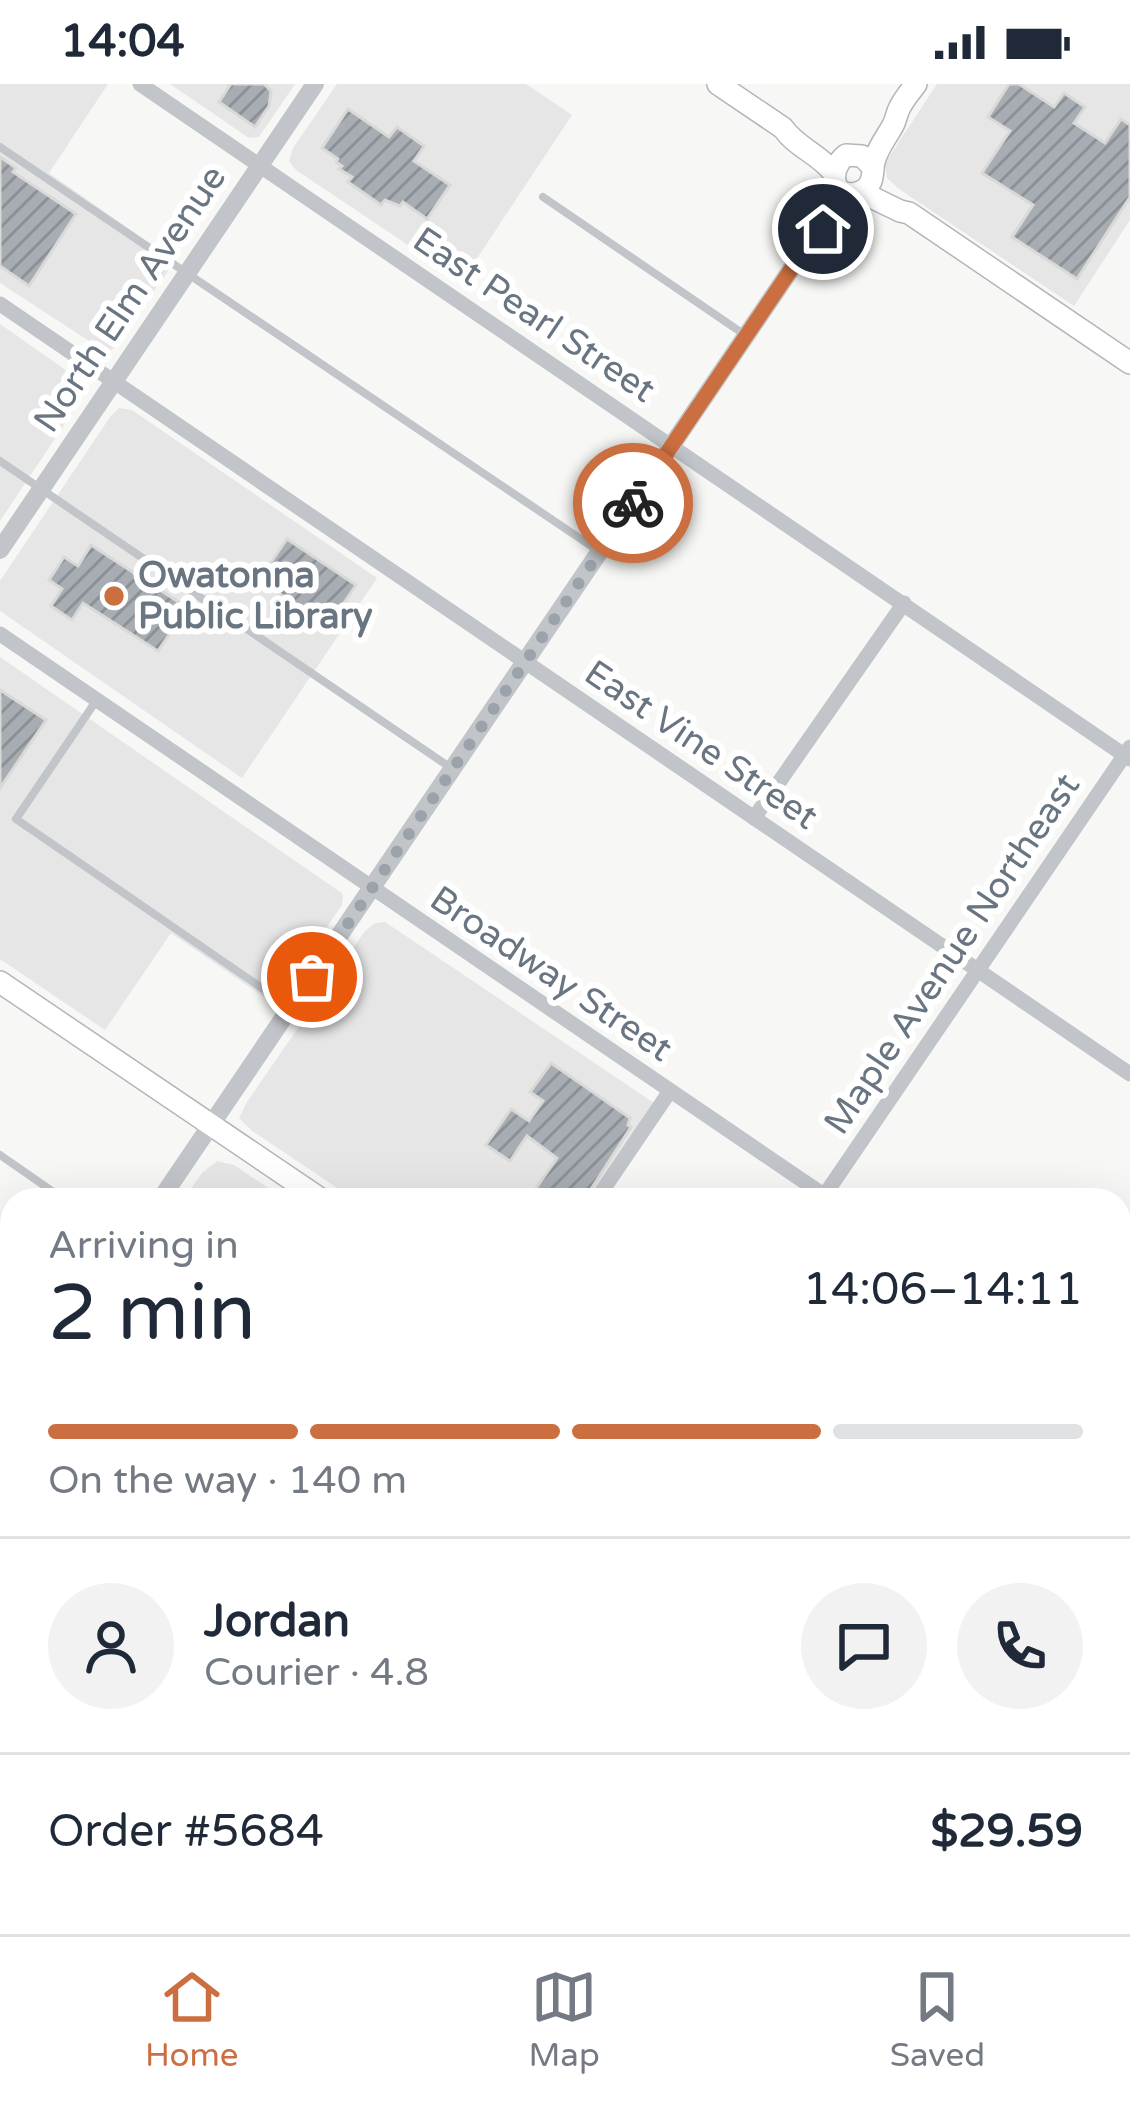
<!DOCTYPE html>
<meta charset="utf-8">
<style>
:root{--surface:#fff;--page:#f2f2f3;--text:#1f2937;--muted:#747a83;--line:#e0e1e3;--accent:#cc6f40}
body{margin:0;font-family:"Varela Round",sans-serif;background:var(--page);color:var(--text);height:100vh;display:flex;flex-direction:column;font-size:45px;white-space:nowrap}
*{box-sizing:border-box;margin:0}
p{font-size:39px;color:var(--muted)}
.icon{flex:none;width:66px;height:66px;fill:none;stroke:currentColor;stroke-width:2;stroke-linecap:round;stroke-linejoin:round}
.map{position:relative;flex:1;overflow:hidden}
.drawer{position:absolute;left:0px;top:1104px;width:1131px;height:747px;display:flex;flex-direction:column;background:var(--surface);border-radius:36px 36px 0 0;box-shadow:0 12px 48px #0002}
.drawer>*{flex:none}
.pin{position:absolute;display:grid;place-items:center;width:102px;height:102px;color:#fff;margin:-51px;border:6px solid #fff;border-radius:50%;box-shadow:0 3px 12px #0007}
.courier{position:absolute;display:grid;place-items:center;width:120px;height:120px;margin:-60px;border:9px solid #cc6f40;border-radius:50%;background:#fff;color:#222;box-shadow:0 3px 15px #0007}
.headline em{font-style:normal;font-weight:600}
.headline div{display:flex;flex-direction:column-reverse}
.headline{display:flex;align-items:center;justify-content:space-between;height:204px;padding:0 48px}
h1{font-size:78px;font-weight:600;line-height:90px}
.bar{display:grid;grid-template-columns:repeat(4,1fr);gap:18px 12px;align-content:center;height:144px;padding:0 48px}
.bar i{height:15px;border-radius:9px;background:var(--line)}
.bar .on{background:var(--accent)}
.bar p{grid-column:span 4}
.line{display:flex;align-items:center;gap:30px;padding:0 48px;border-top:3px solid var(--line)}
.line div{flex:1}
.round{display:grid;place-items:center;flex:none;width:126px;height:126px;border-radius:63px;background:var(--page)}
.status{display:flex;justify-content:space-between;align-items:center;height:84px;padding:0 60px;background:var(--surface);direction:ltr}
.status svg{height:33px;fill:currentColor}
.tab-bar{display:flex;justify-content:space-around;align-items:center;height:168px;border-top:3px solid var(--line);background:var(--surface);font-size:33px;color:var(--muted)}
.tab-bar a{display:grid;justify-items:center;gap:6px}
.tab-bar .on{color:var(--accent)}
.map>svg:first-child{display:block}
.built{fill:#e5e6e5}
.green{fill:#d6dcd5}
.building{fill:url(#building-hatch);stroke:#d9d9d7;stroke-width:3}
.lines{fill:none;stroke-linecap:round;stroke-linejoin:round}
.secondary-casing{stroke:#b2b6ba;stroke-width:24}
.service{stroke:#c1c4c8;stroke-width:8}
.minor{stroke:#c1c4c8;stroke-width:15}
.tertiary{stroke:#c1c4c8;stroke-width:18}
.secondary{stroke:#fff;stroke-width:21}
.done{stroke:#9ba2aa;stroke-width:12;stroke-dasharray:0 21.6}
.route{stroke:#cc6f40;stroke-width:15}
.poi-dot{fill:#cc6f40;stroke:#fff;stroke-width:4.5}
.labels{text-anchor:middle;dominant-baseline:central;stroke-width:12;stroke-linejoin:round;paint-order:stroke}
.street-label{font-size:36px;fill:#6a7582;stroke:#fff}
.poi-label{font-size:36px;font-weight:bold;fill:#6a7582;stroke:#fff;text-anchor:start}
</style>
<div class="status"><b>14:04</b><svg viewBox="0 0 49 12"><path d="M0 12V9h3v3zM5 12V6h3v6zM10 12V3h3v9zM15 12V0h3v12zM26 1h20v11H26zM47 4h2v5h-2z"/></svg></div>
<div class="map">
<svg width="1130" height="1850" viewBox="0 0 1130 1850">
<defs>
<pattern id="building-hatch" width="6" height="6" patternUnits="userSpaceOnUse" patternTransform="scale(3)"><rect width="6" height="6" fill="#a7adb3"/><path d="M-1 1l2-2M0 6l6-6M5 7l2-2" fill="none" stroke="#8c9197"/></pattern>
</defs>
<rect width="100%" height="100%" fill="#f7f7f5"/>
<g class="built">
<path d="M 0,0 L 108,0 L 49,89 L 175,177 L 109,270 L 0,199 Z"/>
<path d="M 170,0 L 295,0 L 259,53 L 249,54 Z"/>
<path d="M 337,0 L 526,0 L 572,31 L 462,197 L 296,86 L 289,77 L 293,64 Z"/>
<path d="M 937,0 L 1130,0 L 1130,136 L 1074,222 L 899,105 L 887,94 L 885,79 Z"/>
<path d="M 0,240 L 87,301 L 84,311 L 0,437 Z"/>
<path d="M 119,324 L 132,326 L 377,494 L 242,694 L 0,527 L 0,497 L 110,333 Z"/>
<path d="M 0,573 L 343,810 L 342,821 L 274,920 L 171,849 L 105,946 L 0,875 Z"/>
<path d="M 385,838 L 657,1021 L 593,1116 L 355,1116 L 251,1046 L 239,1034 L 247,1018 L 365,847 L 375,839 Z"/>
<path d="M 217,1077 L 234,1081 L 286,1116 L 183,1116 L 202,1089 Z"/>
<path d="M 12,1364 L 12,1624 L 0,1616 L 0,1382 Z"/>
<path d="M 327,1839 L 843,1839 L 835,1850 L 343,1850 Z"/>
</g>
<path class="green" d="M 549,1839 L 808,1839 L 800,1850 L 552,1850 Z"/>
<g class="building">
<path d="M 231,0 L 264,0 L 271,7 L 269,22 L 255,43 L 219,18 Z"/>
<path d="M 1009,0 L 1019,0 L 1054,23 L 1064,9 L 1085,23 L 1074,39 L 1105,59 L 1121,35 L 1130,41 L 1130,113 L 1077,195 L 1012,153 L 1033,121 L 982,89 L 1010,47 L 988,33 Z"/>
<path d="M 348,25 L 389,53 L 397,43 L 424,62 L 414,77 L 450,101 L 427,135 L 403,118 L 400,122 L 385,116 L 381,121 L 348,98 L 352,93 L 339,85 L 342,82 L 336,78 L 338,75 L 322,64 Z"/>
<path d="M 0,73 L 16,84 L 13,88 L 76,130 L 29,202 L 0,182 Z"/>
<path d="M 287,455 L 356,501 L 328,542 L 259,496 Z"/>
<path d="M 91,461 L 183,521 L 171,541 L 174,543 L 158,567 L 83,519 L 72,536 L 51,522 L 62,505 L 49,496 L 64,473 L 78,482 Z"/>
<path d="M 0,606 L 46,636 L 0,704 Z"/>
<path d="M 551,979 L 630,1034 L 628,1041 L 631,1043 L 584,1116 L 528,1116 L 557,1074 L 527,1052 L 510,1077 L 486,1061 L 511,1025 L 529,1037 L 543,1017 L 530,1008 Z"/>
</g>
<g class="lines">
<g class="secondary-casing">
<g id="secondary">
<path d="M 718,0 L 783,44 C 796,63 819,70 833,88"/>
<path d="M 872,82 L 862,72 L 846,71 C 828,85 831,115 857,109 C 863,107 869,103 871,97 C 873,93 873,81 874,78 C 877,65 886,54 892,43 C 896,37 896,31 899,25 C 903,16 910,8 916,0"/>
<path d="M 861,108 L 900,127 L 909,129 L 1130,279"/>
<path d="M 0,898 L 322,1116"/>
<path d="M 1119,1670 L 1130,1678"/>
</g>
</g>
<g class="service">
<path d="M 0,63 L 600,468"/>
<path d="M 543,113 L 745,251"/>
<path d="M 0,377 L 451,684"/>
<path d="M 96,617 L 16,735 L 288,922"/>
<path d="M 0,1071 L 65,1116"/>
<path d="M 1119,1483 L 1130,1491"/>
</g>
<g class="minor">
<path d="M 140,0 L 1130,675"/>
<path d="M 0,220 L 1130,990"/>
<path d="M 0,550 L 831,1116"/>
<path d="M 754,734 L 904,519"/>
<path d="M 824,1112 L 1130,663"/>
<path d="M 596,1116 L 670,1007"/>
<path d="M 1119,1205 L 1130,1189"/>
<path d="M 0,1230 L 12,1238"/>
<path d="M 1119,1312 L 1130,1319"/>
<path d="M 1119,1404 L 1130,1387"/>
<path d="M 0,1632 L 12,1641"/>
<path d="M 302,1839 L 318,1850"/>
<path d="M 852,1850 L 859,1839"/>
</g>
<g class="tertiary">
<path d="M 0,466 L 315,0"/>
<path d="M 160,1116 L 815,150 L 823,145 L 852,109"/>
<path d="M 0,1351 L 12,1334"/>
</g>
<use href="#secondary" class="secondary"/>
</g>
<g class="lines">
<path class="done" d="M 312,893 L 633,419"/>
<path class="route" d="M 633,419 L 815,150 L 823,145"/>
</g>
<circle class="poi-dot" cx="114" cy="512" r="12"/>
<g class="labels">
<g class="street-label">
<text transform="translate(130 215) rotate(-56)">North Elm Avenue</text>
<text transform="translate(534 231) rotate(34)">East Pearl Street</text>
<text transform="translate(701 661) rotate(34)">East Vine Street</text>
<text transform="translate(952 870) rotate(-56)">Maple Avenue Northeast</text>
<text transform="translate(551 890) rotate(34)">Broadway Street</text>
</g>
<g class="poi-label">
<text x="138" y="491">Owatonna<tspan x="138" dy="41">Public Library</tspan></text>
</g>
</g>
</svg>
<div class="pin" style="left:312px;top:893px;background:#ea580c"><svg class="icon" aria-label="bag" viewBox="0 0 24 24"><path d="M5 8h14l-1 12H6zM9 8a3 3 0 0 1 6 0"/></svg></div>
<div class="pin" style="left:823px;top:145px;background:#1f2937"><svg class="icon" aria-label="home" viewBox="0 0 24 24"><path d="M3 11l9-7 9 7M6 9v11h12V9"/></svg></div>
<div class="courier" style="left:633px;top:419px"><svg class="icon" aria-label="bike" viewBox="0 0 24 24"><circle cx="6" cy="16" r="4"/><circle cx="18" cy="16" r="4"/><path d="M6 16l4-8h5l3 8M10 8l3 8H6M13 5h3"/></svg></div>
<section class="drawer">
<div class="headline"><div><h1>2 min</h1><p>Arriving in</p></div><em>14:06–14:11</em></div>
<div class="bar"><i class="on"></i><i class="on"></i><i class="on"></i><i></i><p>On the way · 140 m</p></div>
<div class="line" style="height:216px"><a class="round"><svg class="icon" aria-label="person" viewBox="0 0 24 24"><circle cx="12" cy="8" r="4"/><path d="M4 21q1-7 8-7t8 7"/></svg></a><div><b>Jordan</b><p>Courier · 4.8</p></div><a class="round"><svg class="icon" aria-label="chat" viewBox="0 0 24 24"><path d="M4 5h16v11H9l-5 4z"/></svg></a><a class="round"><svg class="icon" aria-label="phone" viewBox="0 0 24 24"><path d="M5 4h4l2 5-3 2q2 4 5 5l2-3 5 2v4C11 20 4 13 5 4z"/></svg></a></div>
<div class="line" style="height:156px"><div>Order #5684</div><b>$29.59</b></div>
</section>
</div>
<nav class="tab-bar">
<a class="on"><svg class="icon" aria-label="home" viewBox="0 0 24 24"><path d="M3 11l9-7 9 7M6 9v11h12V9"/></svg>Home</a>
<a><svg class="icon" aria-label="map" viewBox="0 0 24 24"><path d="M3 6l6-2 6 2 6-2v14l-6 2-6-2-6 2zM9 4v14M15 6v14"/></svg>Map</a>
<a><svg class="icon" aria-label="saved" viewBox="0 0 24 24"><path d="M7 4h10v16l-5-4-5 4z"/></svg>Saved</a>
</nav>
